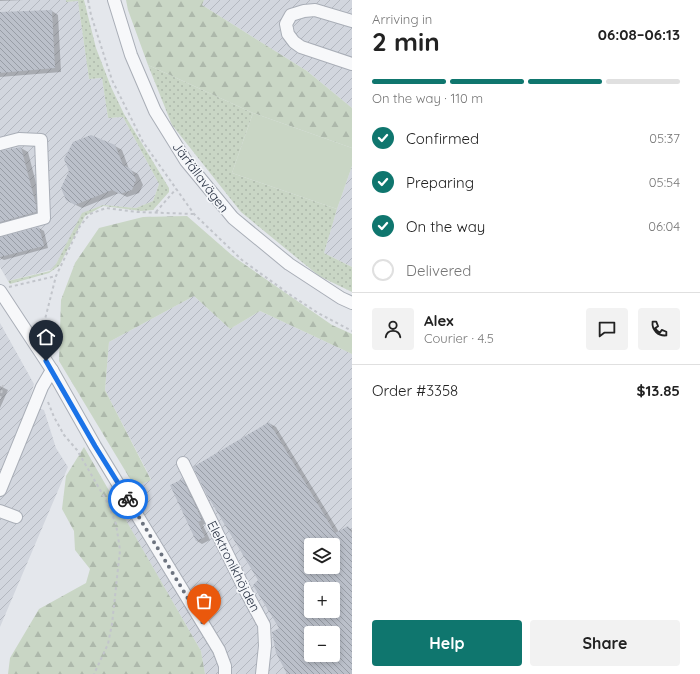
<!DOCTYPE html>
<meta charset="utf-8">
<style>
:root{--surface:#fff;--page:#f2f2f2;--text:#222;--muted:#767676;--line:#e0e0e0;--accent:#0f766e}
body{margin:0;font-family:Quicksand,sans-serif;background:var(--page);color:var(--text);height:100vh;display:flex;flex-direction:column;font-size:15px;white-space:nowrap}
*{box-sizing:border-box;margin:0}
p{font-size:13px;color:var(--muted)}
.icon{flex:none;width:22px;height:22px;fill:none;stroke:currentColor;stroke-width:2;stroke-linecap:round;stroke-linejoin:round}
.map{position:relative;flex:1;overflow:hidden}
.drawer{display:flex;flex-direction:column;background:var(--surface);width:348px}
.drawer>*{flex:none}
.fabs{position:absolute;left:304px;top:538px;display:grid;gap:8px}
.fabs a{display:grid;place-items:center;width:36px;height:36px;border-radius:4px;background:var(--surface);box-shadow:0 2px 6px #0003;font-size:20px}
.pin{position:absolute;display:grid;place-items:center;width:34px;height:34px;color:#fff;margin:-41px -17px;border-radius:50% 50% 50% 0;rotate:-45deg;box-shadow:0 0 4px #0007}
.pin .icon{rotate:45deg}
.courier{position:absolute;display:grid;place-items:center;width:40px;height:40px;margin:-20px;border:3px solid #1a73e8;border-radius:50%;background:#fff;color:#222;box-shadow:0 1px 5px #0007}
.summary em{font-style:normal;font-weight:800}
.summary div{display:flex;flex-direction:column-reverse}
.summary{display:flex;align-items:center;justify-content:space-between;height:68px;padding:0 20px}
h1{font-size:26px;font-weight:800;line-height:30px}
.bar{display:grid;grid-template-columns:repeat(4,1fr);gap:6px 4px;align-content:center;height:48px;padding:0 20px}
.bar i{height:5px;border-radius:3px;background:var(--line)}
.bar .on{background:var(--accent)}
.bar p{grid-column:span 4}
.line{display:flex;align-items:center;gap:10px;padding:0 20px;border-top:1px solid var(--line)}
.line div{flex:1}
.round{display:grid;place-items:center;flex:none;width:42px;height:42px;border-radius:4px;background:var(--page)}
ol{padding:0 20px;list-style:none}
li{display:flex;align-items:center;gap:12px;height:44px}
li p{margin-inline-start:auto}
li .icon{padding:4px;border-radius:50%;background:var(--accent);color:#fff;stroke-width:4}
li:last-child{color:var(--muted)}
li i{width:22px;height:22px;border:2px solid var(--line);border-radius:50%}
.primary-button{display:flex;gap:8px;margin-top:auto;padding:8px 20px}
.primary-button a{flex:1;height:46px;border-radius:4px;background:var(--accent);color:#fff;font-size:16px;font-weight:800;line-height:46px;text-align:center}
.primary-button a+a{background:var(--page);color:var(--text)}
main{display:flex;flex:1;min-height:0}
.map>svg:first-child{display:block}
.industrial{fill:url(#industrial-furrows);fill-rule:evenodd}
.grass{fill:url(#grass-dots)}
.forest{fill:url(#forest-firs)}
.garden{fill:#c9d6c5}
.shadow{fill:#0003;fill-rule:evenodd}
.building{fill:url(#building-back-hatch);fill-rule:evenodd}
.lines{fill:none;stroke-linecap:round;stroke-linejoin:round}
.minor-casing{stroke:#a9aeb7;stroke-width:14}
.path{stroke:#c2c5cb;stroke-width:2;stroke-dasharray:3 3;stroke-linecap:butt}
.minor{stroke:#f7f8fa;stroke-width:12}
.done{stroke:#6c737f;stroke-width:4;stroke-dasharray:0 7.2}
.route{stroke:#1a73e8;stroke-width:5}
.labels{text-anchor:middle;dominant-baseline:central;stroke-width:3.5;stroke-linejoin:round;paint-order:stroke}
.street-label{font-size:13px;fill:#2b3445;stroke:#f4f6f9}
</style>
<main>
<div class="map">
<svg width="352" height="674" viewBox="0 0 352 674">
<defs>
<pattern id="industrial-furrows" width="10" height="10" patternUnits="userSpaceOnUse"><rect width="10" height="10" fill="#d2d6de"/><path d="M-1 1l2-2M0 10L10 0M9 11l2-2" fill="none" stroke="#b4b8c0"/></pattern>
<pattern id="grass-dots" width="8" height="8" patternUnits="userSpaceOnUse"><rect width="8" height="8" fill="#c9d6c5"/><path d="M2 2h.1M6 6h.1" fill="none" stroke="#adb8ab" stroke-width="1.8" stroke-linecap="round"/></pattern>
<pattern id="forest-firs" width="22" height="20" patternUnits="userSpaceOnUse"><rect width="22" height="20" fill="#c9d6c5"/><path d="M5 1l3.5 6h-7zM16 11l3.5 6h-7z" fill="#adb8ab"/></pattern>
<pattern id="building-back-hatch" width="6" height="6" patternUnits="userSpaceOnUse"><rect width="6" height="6" fill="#bbc0ca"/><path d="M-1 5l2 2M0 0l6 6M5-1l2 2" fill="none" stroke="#989da6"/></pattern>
</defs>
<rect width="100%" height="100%" fill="#e4e7ec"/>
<g class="industrial">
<path d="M 0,0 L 66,0 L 66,2 L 78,1 L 89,79 L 102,78 L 108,118 L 123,117 L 159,184 L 153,201 L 136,208 L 103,205 L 83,213 L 56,264 L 50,270 L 8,281 L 0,267 Z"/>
<path d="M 204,0 L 352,0 L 352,108 L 307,71 L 202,5 Z"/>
<path d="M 352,166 L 352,267 L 324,253 L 337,209 Z"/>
<path d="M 194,296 L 230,329 L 260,311 L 352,354 L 352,674 L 205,674 L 201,651 L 114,500 L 151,479 L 105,390 L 109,342 ZM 311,545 L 333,545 L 333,567 L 311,567 ZM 311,589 L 333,589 L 333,611 L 311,611 ZM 311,633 L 333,633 L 333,655 L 311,655 Z"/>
<path d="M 0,323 L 34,384 L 28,404 L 44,410 L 56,448 L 68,467 L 0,627 Z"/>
</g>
<g class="grass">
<path d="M 66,0 L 84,0 L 96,48 L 111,87 L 124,114 L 169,188 L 169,192 L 153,210 L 141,211 L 103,206 L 85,216 L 59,266 L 49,273 L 10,284 L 8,281 L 50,271 L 56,264 L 82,213 L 103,205 L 136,208 L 153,201 L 159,184 L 123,117 L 108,118 L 102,78 L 89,79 L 78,1 L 66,2 Z"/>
<path d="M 148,65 L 253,113 L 232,173 L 337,209 L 324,253 L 352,267 L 352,292 L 319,276 L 241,212 L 172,125 Z"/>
</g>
<g class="forest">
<path d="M 126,0 L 204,0 L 202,5 L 307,71 L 352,108 L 352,148 L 253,113 L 148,65 L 128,10 Z"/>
<path d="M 187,216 L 234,257 L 332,325 L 352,334 L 352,354 L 260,311 L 230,329 L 194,296 L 109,342 L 105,390 L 151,480 L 135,487 L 59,361 L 61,300 L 75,263 L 99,228 L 143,217 Z"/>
<path d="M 84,447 L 201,651 L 205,674 L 8,674 L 10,658 L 39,609 L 86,583 L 90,569 L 75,550 L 74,531 L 62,509 L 66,476 Z"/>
</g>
<path class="garden" d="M 253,113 L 352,148 L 352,166 L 337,209 L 232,173 Z"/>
<g class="shadow">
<path d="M 0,0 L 24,0 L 0,1 Z"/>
<path d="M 52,11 L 58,15 L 61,72 L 0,77 L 0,13 Z"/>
<path d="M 115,146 L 122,150 L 129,169 L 138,174 L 143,185 L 139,193 L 127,197 L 119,193 L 82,208 L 74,204 Z"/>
<path d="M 21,148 L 28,152 L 43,210 L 43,216 L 0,228 L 0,152 Z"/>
<path d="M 39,228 L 44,231 L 48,248 L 4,260 L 0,258 L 0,238 Z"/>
<path d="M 0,386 L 8,390 L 0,408 Z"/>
<path d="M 269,423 L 276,427 L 339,532 L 348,527 L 352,530 L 352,674 L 288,674 L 280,629 L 259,580 ZM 311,545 L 333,545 L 333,567 L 311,567 ZM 311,589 L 333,589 L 333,611 L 311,611 ZM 311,633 L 333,633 L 333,655 L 311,655 Z"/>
<path d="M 183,480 L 188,483 L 207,523 L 203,525 L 210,540 L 202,544 L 197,541 Z"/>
</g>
<g class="building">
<path d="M 52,10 L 55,68 L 0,73 L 0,12 Z"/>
<path d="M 91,135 L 115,145 L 123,165 L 131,169 L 136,180 L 132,190 L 120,194 L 112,190 L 75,205 L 66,200 L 61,188 L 69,171 L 64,159 L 73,142 Z"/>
<path d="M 21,147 L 36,205 L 36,212 L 0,222 L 0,151 Z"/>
<path d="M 39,227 L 44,246 L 0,257 L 0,237 Z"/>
<path d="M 269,422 L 335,533 L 348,526 L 352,533 L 352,674 L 287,674 L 276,653 L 272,632 L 279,628 L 253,585 L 258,580 L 207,495 L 193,467 ZM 311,545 L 333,545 L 333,567 L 311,567 ZM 311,589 L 333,589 L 333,611 L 311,611 ZM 311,633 L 333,633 L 333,655 L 311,655 Z"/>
<path d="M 183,479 L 202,520 L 198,522 L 205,537 L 196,541 L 170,485 Z"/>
</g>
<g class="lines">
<g class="minor-casing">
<g id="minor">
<path d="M 114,0 L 131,55 L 155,111 L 186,161 L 233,218 L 289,264 L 341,298 L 352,303"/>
<path d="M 352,21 L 315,10 L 304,11 L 291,15 L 286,24 L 288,34 L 294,42 L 301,47 L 352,64"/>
<path d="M 0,144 L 19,139 L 41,140 L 44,218 L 0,230"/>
<path d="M 0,291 L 52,370 L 95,446 L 219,650 L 225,666 L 225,674"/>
<path d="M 183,463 L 245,590 L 264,625 L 265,646 L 262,674"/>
<path d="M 0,490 L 42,387 L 52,370"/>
<path d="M 0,511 L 16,517"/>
</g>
</g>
<g class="path">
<path d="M 88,0 L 91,15 L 112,80 L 143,142 L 194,214 L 242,260 L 289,294 L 318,313 L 352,331"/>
<path d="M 156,212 L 176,189"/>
<path d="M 9,287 L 56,276"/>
<path d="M 41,335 L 56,276 L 80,226 L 90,214 L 106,208 L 137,212 L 194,214"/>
<path d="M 0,399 L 3,385"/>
<path d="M 48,402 L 54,417 L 64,435 L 77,450 L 106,500 L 116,524 L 120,550 L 112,624 L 108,644 L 94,674"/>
</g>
<use href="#minor" class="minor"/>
</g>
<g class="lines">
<path class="done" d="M 128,499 L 204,625"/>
<path class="route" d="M 46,361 L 95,446 L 128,499"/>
</g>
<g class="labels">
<g class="street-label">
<text transform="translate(201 177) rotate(53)">Järfällavägen</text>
<text transform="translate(234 566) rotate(63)">Elektronikhöjden</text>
</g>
</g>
</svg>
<div class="fabs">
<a><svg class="icon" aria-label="layers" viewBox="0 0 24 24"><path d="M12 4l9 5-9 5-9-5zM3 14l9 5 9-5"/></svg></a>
<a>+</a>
<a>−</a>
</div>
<div class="pin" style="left:204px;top:625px;background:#ea580c"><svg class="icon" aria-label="bag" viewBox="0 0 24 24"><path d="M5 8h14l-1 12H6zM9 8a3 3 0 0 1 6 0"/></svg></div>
<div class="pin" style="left:46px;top:361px;background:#1f2937"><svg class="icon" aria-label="home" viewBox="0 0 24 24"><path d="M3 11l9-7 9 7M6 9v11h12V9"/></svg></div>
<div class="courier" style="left:128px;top:499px"><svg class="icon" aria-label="bike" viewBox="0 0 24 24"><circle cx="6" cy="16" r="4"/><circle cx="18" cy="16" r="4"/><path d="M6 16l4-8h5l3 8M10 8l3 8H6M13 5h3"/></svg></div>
</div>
<section class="drawer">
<div class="summary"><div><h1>2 min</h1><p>Arriving in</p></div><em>06:08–06:13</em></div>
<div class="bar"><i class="on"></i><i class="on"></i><i class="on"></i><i></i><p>On the way · 110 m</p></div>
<ol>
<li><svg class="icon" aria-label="check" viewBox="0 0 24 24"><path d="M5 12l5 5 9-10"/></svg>Confirmed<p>05:37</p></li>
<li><svg class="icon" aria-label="check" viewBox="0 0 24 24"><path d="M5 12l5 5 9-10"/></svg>Preparing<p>05:54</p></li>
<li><svg class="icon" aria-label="check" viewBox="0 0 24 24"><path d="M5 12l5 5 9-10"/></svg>On the way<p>06:04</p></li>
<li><i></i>Delivered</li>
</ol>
<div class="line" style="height:72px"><a class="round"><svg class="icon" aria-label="person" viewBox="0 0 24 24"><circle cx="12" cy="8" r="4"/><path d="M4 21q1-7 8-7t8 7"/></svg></a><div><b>Alex</b><p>Courier · 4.5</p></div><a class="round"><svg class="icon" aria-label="chat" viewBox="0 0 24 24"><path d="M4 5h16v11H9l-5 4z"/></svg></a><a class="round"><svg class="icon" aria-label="phone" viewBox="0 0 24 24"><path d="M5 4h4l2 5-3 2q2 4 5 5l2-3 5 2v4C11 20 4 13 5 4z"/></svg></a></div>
<div class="line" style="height:52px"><div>Order #3358</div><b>$13.85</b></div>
<div class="primary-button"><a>Help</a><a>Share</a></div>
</section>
</main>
